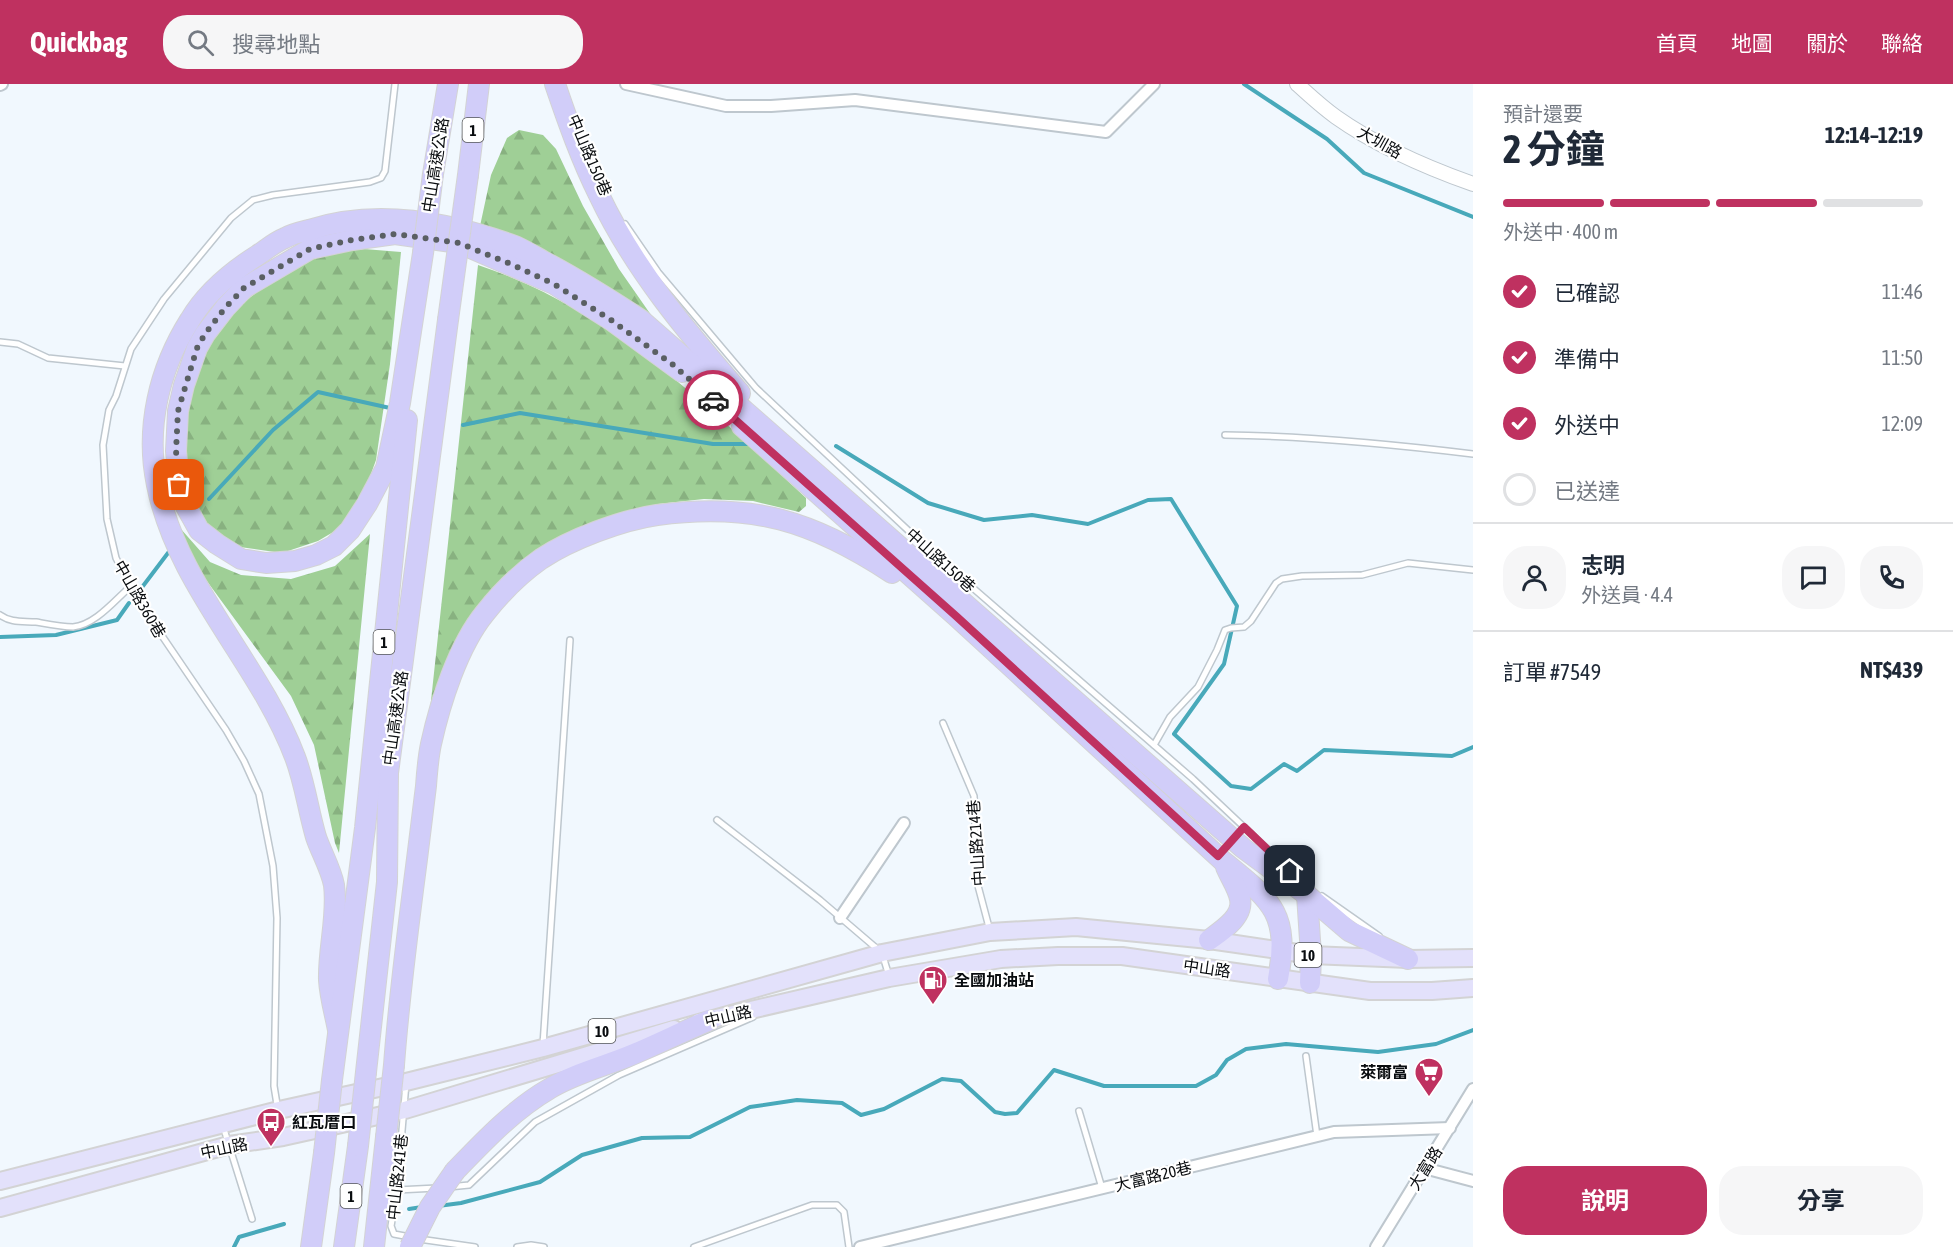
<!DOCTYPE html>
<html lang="zh-TW">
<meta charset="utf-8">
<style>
:root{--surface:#fff;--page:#f6f6f7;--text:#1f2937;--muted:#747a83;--line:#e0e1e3;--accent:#bf3160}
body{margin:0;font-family:"Asap Condensed","Noto Sans TC",sans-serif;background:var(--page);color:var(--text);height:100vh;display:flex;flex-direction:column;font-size:22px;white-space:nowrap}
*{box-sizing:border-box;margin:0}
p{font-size:20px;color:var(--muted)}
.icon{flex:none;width:33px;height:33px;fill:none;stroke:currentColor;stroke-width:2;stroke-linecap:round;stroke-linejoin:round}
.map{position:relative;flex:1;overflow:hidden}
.details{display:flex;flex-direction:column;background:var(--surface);width:480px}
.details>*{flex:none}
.pin{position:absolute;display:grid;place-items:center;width:51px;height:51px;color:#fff;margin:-26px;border-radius:12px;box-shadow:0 3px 9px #0006}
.courier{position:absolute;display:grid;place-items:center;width:60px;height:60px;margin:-30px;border:4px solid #bf3160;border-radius:50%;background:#fff;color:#222;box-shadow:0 2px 8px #0007}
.headline em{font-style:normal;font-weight:700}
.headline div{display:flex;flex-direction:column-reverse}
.headline{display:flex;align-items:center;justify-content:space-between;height:102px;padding:0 30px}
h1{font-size:39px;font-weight:700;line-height:45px}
.bar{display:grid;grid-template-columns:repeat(4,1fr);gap:9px 6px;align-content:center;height:72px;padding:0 30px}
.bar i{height:8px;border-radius:4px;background:var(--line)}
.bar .current{background:var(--accent)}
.bar p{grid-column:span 4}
.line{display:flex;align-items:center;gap:15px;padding:0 30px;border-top:2px solid var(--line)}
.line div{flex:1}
.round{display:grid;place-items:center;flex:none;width:63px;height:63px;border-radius:24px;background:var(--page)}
ol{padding:0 30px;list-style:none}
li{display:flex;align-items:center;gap:18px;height:66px}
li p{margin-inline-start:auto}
li .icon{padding:6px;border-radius:50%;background:var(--accent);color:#fff;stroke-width:4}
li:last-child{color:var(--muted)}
li i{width:33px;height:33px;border:3px solid var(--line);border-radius:50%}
.cta{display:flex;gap:12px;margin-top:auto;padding:12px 30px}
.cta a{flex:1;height:69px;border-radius:24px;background:var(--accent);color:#fff;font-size:24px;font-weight:700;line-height:69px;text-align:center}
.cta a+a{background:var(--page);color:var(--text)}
header{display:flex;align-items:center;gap:36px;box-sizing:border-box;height:84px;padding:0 30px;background:var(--accent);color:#fff}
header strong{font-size:28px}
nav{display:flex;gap:33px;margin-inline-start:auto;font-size:21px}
.search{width:420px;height:54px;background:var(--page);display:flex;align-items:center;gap:15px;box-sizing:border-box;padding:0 21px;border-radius:24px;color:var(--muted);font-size:22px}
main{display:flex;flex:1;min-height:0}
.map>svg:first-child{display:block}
.forest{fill:url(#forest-firs)}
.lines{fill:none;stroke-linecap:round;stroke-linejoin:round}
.stream{stroke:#48a9ba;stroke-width:4}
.service-casing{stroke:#bec7ce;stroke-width:8}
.minor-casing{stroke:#bec7ce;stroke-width:14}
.tertiary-casing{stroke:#bec7ce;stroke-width:16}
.primary-casing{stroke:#d3d3d4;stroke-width:20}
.motorway-casing{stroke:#d3d3d4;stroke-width:22}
.service{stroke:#fff;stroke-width:5}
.minor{stroke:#fff;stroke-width:10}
.tertiary{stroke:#fff;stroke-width:14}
.primary{stroke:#e3e1fb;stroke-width:16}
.motorway{stroke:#d1cdf9;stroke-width:20}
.motorway-bridge-casing{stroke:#d3d3d4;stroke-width:22;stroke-linecap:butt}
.motorway-bridge{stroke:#d1cdf9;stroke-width:20}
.done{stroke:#5a5f63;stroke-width:6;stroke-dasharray:0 10.8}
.route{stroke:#bf3160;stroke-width:8}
.labels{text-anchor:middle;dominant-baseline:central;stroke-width:4.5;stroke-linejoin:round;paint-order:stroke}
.shield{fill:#fff;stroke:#535557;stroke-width:1.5}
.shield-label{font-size:15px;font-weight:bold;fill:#090c0f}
.street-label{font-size:16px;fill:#090c0f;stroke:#fff}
.poi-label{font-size:16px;font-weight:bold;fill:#090c0f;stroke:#fff;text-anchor:start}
</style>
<header>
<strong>Quickbag</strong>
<div class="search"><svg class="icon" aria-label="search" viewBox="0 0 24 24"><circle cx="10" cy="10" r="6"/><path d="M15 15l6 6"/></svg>搜尋地點</div>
<nav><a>首頁</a><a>地圖</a><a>關於</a><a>聯絡</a></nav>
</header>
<main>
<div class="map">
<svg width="1473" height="1163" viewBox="0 0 1473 1163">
<defs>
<pattern id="forest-firs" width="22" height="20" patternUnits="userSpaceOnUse" patternTransform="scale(1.5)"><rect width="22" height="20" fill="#9fcf96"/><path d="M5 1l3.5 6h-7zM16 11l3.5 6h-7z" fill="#88b180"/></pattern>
</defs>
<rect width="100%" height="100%" fill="#f1f8fe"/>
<g class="forest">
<path d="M 519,46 L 543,51 L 556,65 L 583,122 L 619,185 L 658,241 L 480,142 L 491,91 L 507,54 Z"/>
<path d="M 364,165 L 401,168 L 390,280 L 376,376 L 359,423 L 340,444 L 318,457 L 282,469 L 240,463 L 209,442 L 189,413 L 184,377 L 185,335 L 191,302 L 206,262 L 231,230 L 260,205 L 293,183 L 325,170 Z"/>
<path d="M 478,181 C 609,224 707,321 806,414 L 806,422 L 799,428 L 753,417 L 704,415 L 658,420 L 619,430 L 530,474 L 430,626 Z"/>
<path d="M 173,436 L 210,478 L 241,491 L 291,495 L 335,482 L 370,450 L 339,769 L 335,759 L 314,661 L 291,612 L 190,474 Z"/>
</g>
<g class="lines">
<g class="stream">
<path d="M 1244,0 L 1327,55 L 1364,89 L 1473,133"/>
<path d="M 463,341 L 520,329 L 713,360 L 750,360"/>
<path d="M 836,362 L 928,419 L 984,436 L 1032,431 L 1088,440 L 1148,416 L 1171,415 L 1237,522 L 1224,580 L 1174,650 L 1231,702 L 1251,705 L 1284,680 L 1297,687 L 1324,666 L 1452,672 L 1473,663"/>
<path d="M 209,415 L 273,346 L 318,308 L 390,324"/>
<path d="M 143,502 L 171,465"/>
<path d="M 0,553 L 56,551 L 117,536 L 129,519"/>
<path d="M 438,1122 L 461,1119 L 540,1098 L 582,1071 L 642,1054 L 690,1053 L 750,1023 L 797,1016 L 842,1019 L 861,1031 L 884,1025 L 942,995 L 961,997 L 995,1028 L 1005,1030 L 1017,1029 L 1054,986 L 1104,1002 L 1196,1002 L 1216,991 L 1227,976 L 1246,965 L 1286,960 L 1378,968 L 1436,960 L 1473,946"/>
<path d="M 409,1125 L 422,1123"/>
<path d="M 234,1163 L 239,1153 L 284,1140"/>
</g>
<g class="service-casing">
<g id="service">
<path d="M 625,140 L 658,188 L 756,304 L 928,465 L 1193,695 L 1296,792"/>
<path d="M 0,258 L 18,260 L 48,274 L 125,282"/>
<path d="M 1225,351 C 1309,352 1390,360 1473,370"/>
<path d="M 0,531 C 11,539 22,537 36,538 C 47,540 61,543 73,543 C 95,541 114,517 130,503"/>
<path d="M 943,639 L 974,712 L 977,798 L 990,847"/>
<path d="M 1154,661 L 1170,633 L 1198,603 L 1217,566 L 1225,546 L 1231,544 L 1244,543 L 1251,537 L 1276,499 L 1282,495 L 1302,492 L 1362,491 L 1408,479 L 1473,486"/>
<path d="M 717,736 L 820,816 L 882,869 L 889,892"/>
<path d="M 1322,812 L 1379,852"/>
<path d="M 543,961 L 570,556"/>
<path d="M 1306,972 L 1317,1052"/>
<path d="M 406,999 L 397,1106 L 391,1142 L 394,1150 L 410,1153"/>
<path d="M 1079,1027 L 1102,1104"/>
<path d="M 223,1042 L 252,1135"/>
<path d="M 282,1051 L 274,1002 L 277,834 L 273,782 L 259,710 L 244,677 L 226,646 L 139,518 L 116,474 L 107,435 L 103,361 L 109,326 L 116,312 L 131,265 L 164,215 L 231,134 L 253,116 L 273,111 L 370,98 L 381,94 L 385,87 L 395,0"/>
<path d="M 449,1103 L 469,1101 L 535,1038 L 619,991 L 753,933"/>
<path d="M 397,1106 L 437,1104"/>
<path d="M 419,1155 L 475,1163"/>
<path d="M 517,1163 L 531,1161 L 544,1163"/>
<path d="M 694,1163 L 812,1121 L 837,1121 L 844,1128 L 849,1163"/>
</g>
</g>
<g class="minor-casing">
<g id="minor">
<path d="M 626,0 L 726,22 L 771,22 L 855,16 L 1106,48 L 1154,0"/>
<path d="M 0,1 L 2,0"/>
<path d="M 840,834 L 904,739"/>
<path d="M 1424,1084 L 1473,1097"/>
<path d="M 860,1163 L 1334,1048 L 1450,1044"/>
<path d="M 1376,1163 L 1473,1005"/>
</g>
</g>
<g class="tertiary-casing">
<path id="tertiary" d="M 1297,0 C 1309,11 1322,23 1336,33 C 1377,62 1425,83 1473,100"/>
</g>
<g class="primary-casing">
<g id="primary">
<path d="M 699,938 L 889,894 L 1001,875 L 1058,872 L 1122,872 L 1370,907 L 1432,907 L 1473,904"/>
<path d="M 0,1097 L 279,1026 L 406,998 L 543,964 L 882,869 L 990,848 L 1076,843 L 1209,856 L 1311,871 L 1408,875 L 1473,874"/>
<path d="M 0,1124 L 229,1061 L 283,1053 L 405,1026 L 674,945"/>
</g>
</g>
<g class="motorway-casing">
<g id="motorway">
<path d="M 555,0 C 568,38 581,75 599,111 C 634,185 687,248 740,309"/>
<path d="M 433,90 L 448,0"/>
<path d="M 468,91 L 479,0"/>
<path d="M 423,169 L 400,319 L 386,384 L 367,420 L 350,446 L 334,462 L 316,471 L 295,477 L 266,479 L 241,475 L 217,460 L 199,446 L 184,419 L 179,401 L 176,367 L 178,327 L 184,301 L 197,264 L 205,250 L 225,224 L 244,204 L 310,165 L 352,156 L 395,150 L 459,159 L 554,200 L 611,236 L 682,288"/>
<path d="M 742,342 L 956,532 L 1224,778 C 1272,817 1290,829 1278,895"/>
<path d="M 1307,811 L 1311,871 L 1310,899"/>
<path d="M 1209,856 C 1221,847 1244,833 1240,815 C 1238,804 1230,793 1226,783"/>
<path d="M 338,946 C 335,930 330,913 329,896 C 328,865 338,832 334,801 C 331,785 321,768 316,753 C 308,726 305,699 295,673 C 259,578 177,502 157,401 C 145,344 159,285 190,236 C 206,209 231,188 258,171 C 267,165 275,158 285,154 C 292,150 301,148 309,146 C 377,124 448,138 515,162 C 524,166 534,172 543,177 C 577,195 609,215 641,236 L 1243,764 L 1307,811 L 1349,847 L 1408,875"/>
<path d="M 394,981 C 399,912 408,844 417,775 C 420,751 423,726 426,702 C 427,688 428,674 431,660 C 440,619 458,562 485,529 C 500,510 521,489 541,475 C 571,455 622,436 657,431 C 752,418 813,437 892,489"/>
<path d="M 366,988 L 387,798 L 388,689 L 448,236"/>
<path d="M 332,996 L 365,744 L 407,336"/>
<path d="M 455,1087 C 484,1057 513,1026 549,1005 C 575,989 606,982 634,970 C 660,959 684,947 710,936"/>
<path d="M 311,1163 L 324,1069"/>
<path d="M 344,1163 L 358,1062"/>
<path d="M 374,1163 L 386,1053"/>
</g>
</g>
<use href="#service" class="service"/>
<use href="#minor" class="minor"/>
<use href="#tertiary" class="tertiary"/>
<use href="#primary" class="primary"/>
<use href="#motorway" class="motorway"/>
<g class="motorway-bridge-casing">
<g id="motorway-bridge">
<path d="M 423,169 L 433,90"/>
<path d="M 448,236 L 468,91"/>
<path d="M 386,1053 L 394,981"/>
<path d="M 358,1062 L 366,988"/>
<path d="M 324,1069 L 332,996"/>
<path d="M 410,1163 L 430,1123 L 455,1087"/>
</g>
</g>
<use href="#motorway-bridge" class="motorway-bridge"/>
</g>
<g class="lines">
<path class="done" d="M 179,401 L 176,367 L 178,327 L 197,264 L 205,250 L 225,224 L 244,204 L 310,165 L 352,156 L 395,150 L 459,159 L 513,181 L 554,200 L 611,236 L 672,280 L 713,316"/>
<path class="route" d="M 713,316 L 956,532 L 1218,772 L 1244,743 L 1290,787"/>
</g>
<defs>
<g id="fuel-pin" transform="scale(1.5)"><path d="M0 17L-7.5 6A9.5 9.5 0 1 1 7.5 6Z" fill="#bf3160" stroke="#fff"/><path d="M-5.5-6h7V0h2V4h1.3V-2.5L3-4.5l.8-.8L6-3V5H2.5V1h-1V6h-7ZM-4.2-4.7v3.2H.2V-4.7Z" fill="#fff"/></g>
<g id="supermarket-pin" transform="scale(1.5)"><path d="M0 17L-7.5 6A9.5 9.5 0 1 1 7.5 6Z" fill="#bf3160" stroke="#fff"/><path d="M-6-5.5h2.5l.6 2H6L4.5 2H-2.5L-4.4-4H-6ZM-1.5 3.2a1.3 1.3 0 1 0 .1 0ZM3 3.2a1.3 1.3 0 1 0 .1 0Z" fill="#fff"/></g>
<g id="bus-pin" transform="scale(1.5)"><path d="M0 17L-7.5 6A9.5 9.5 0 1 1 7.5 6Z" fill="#bf3160" stroke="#fff"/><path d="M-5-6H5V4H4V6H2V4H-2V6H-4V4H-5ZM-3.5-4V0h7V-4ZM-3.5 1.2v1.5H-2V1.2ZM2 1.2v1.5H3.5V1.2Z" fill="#fff"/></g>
</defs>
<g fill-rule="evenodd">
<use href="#fuel-pin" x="933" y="896"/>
<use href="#supermarket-pin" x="1429" y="988"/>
<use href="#bus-pin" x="271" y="1038"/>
</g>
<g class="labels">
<g class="shield">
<rect x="462.5" y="34" width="21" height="24" rx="4.5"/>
<rect x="373.5" y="546" width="21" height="24" rx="4.5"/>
<rect x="1294.5" y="859" width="27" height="24" rx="4.5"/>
<rect x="588.5" y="935" width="27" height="24" rx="4.5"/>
<rect x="340.5" y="1100" width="21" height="24" rx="4.5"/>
</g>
<g class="shield-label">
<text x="473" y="46">1</text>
<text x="384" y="558">1</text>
<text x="1308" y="871">10</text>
<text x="602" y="947">10</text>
<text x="351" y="1112">1</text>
</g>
<g class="street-label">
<text transform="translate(1380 58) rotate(29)">大圳路</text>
<text transform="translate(590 71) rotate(67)">中山路150巷</text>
<text transform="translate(435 81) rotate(-81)">中山高速公路</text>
<text transform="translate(941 476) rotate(42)">中山路150巷</text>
<text transform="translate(140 515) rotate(60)">中山路360巷</text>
<text transform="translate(395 634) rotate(-82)">中山高速公路</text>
<text transform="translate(976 759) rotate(-94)">中山路214巷</text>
<text transform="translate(1207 884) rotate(8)">中山路</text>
<text transform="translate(728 932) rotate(-13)">中山路</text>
<text transform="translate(224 1064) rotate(-12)">中山路</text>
<text transform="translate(1425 1084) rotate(-58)">大富路</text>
<text transform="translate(1153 1092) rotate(-14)">大富路20巷</text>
<text transform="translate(397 1093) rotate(-84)">中山路241巷</text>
</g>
<g class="poi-label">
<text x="954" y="896">全國加油站</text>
<text x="1408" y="988" text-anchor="end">萊爾富</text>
<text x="292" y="1038">紅瓦厝口</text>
</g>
</g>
</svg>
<div class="pin" style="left:179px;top:401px;background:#ea580c"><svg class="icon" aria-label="bag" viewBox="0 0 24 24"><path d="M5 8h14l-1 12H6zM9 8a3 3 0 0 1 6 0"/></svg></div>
<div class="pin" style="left:1290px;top:787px;background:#1f2937"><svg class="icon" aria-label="home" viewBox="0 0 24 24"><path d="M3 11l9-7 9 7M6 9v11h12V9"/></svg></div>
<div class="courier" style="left:713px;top:316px"><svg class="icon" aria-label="car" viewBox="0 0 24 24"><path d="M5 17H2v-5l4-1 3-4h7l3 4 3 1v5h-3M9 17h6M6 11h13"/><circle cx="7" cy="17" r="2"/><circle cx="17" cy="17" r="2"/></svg></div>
</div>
<section class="details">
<div class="headline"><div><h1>2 分鐘</h1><p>預計還要</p></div><em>12:14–12:19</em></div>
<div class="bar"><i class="current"></i><i class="current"></i><i class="current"></i><i></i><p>外送中 · 400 m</p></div>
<ol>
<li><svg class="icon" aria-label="check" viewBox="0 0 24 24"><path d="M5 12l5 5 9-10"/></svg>已確認<p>11:46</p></li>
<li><svg class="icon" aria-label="check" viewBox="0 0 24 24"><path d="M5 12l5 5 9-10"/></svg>準備中<p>11:50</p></li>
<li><svg class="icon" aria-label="check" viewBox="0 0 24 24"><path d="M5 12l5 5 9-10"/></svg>外送中<p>12:09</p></li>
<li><i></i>已送達</li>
</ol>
<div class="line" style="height:108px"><a class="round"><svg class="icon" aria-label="person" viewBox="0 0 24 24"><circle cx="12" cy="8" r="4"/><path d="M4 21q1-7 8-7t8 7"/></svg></a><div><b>志明</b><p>外送員 · 4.4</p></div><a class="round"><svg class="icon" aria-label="chat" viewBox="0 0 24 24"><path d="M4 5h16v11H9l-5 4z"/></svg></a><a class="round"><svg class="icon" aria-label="phone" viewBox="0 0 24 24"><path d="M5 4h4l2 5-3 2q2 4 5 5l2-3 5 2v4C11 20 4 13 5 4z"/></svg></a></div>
<div class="line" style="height:78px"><div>訂單 #7549</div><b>NT$439</b></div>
<div class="cta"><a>說明</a><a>分享</a></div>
</section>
</main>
